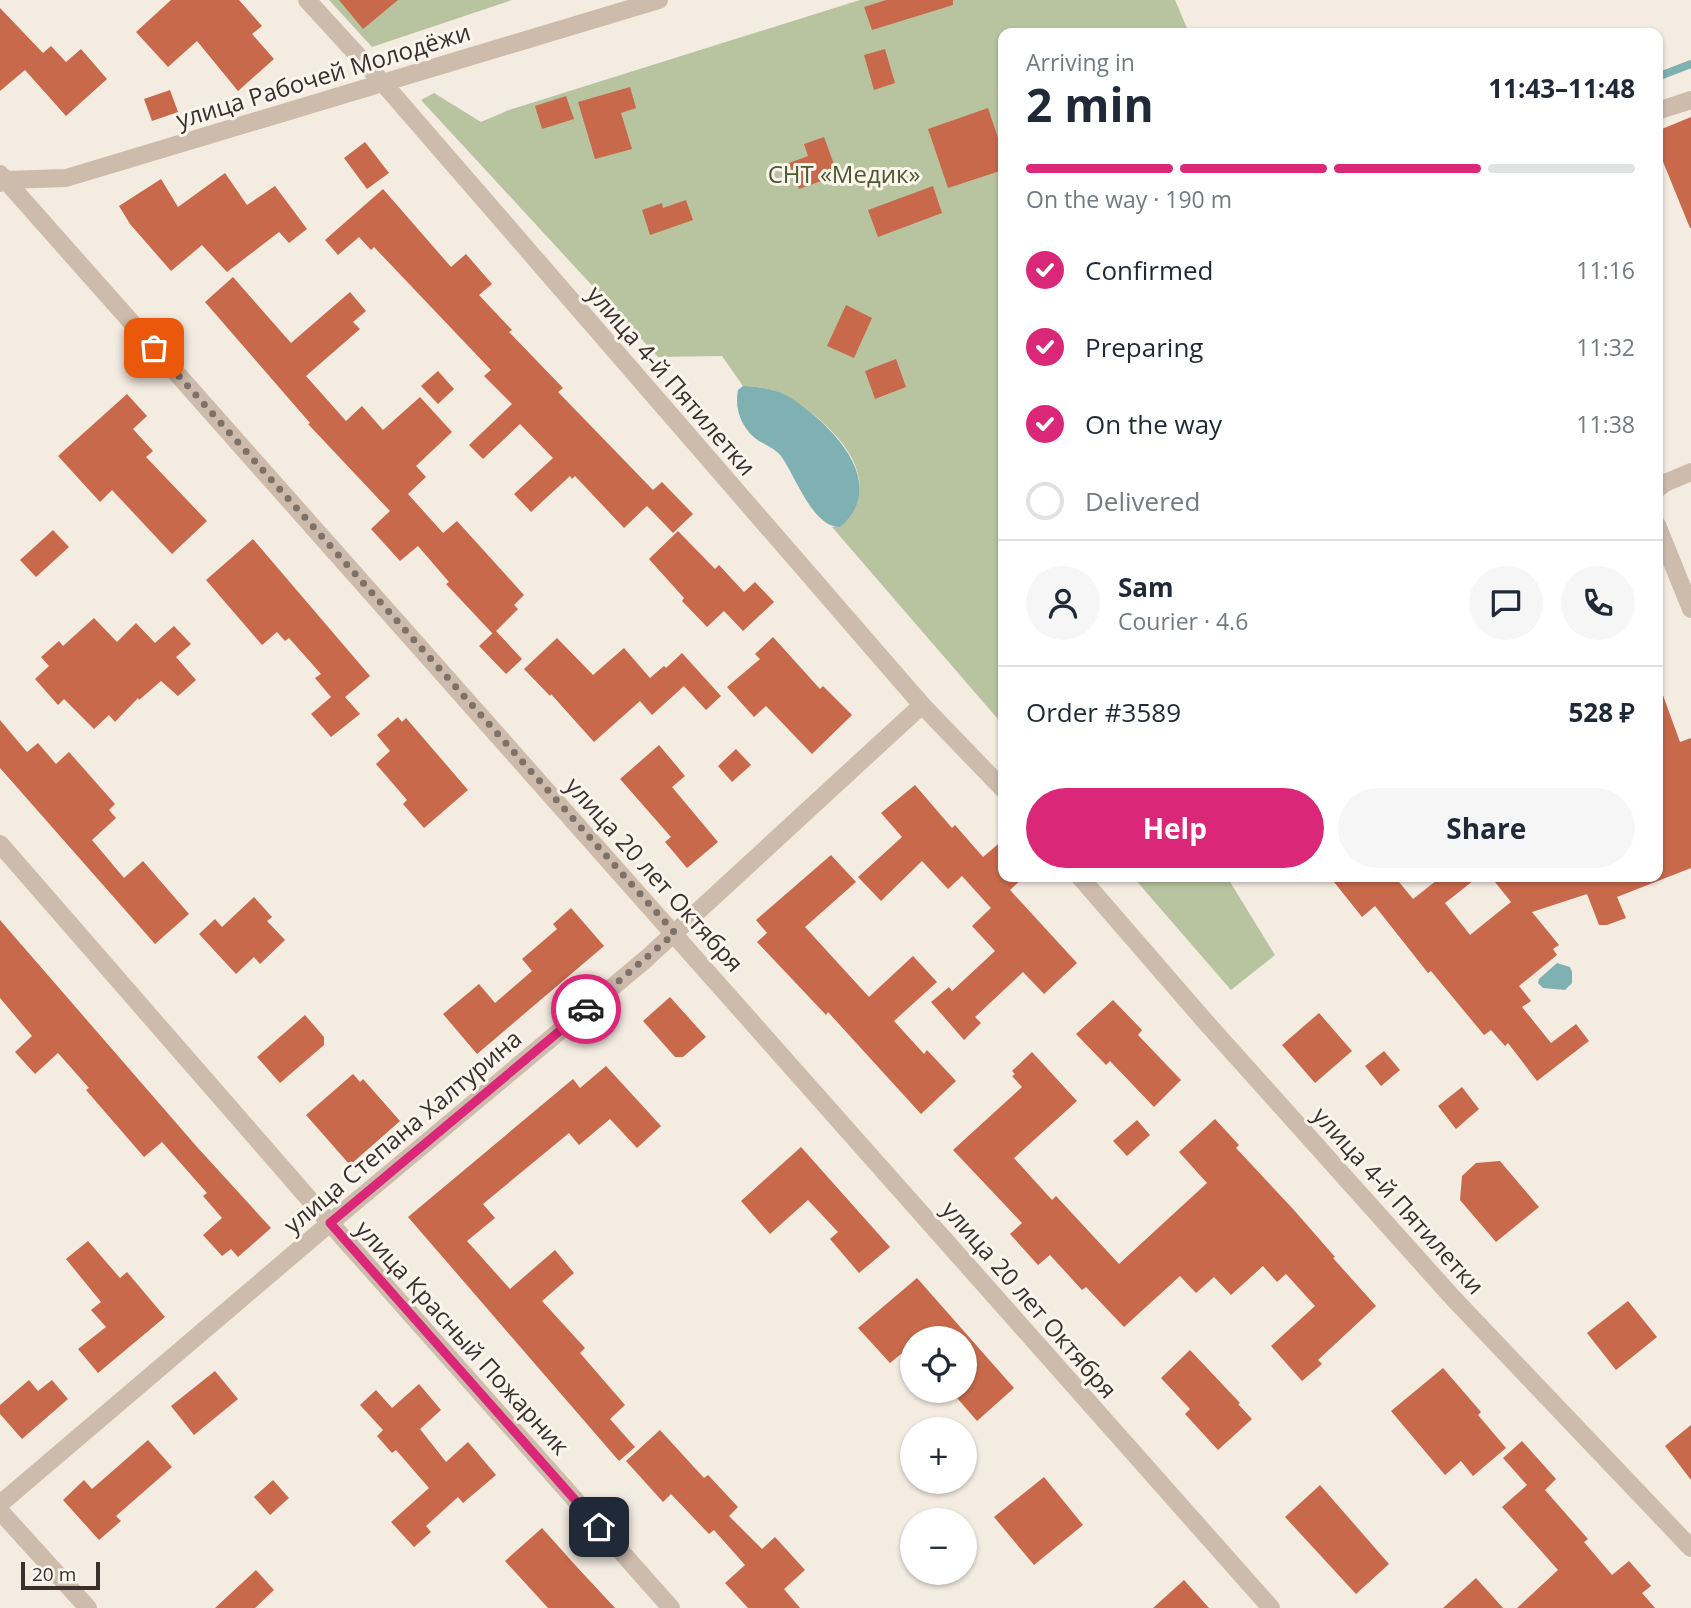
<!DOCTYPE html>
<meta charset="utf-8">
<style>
:root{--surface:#fff;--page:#f6f6f7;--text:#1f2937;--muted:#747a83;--line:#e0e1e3;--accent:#db2777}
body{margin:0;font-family:"Open Sans",sans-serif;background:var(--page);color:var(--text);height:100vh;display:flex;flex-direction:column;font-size:26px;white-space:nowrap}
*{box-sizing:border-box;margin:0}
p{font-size:23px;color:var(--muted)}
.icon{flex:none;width:38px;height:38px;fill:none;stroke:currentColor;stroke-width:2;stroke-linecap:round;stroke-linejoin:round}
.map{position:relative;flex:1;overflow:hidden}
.details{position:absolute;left:998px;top:28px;width:665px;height:854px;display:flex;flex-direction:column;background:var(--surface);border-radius:14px;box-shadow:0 2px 5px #0004}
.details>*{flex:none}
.tools{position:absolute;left:900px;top:1326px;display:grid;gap:14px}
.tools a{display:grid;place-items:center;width:77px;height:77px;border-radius:50%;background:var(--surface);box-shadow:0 2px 5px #0004;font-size:35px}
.scale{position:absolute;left:21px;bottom:18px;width:79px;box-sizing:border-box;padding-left:7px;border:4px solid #3b302b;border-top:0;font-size:19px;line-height:24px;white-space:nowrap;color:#3b302b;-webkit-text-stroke:5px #fbf5ee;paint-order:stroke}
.pin{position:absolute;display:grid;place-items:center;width:60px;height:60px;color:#fff;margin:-30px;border-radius:14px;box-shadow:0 4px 10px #0006}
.courier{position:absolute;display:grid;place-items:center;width:70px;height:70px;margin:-35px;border:5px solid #db2777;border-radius:50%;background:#fff;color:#222;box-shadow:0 2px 9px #0007}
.summary em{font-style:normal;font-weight:700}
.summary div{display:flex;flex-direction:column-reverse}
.summary{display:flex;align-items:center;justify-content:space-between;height:119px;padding:0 28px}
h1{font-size:46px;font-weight:700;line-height:52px}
.bar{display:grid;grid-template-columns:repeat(4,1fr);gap:10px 7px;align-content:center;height:84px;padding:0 28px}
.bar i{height:9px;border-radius:5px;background:var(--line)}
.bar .selected{background:var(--accent)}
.bar p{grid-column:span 4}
.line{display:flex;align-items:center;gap:18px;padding:0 28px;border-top:2px solid var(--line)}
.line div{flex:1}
.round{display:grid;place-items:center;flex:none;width:74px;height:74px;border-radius:37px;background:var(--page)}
ol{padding:0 28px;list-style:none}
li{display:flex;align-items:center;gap:21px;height:77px}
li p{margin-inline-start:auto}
li .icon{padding:7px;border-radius:50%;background:var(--accent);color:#fff;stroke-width:4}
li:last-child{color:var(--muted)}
li i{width:38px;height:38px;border:4px solid var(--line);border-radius:50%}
.primary-button{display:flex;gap:14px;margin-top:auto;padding:14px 28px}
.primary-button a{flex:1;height:80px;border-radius:42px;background:var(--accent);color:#fff;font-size:28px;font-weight:700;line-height:80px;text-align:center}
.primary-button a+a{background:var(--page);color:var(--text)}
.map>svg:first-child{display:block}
.green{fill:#b8c4a0}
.water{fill:#7fb0b2}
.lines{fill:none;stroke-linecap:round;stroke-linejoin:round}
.stream{stroke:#7fb0b2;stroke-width:8}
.building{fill:#c8694b}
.minor{stroke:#cdbbac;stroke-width:18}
.done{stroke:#7c716b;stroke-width:7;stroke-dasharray:0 12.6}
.route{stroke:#db2777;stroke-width:9}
.labels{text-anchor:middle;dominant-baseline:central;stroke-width:6;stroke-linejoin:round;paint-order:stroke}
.street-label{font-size:24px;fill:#3b302b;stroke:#fbf5ee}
.park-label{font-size:24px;fill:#4a5a2e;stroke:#fbf5ee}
</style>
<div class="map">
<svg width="1691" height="1608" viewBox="0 0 1691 1608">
<rect width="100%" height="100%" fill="#f4ebe1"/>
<g class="green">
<path d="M 329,0 L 512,0 L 372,47 Z"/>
<path d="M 860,0 L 1175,0 L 1189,33 L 1003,33 L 1003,725 L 832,527 L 840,527 C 849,517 857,508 859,495 C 866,454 817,413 785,395 C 775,389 756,386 743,386 L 722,356 L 658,357 L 421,100 L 434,93 L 481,122 L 509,110 Z"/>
<path d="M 1133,877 L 1227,877 L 1275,955 L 1231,990 Z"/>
</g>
<g class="water">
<path d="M 743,386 C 756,386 775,389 786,395 C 826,419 893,482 840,527 C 813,528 795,475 781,456 C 776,449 766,445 759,441 C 742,430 734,409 738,390 Z"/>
<path d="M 1557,963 L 1570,967 L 1572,972 L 1572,983 L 1565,990 L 1543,988 L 1538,983 L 1539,979 Z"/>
</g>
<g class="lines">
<path class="stream" d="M 1657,77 L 1691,64"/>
</g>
<g class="building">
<path d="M 171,0 L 239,0 L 262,26 L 252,34 L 274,59 L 238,91 L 197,41 L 168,67 L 136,32 Z"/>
<path d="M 339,0 L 398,0 L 363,29 Z"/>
<path d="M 886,0 L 953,0 L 953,5 L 872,30 L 864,7 Z"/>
<path d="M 0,8 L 43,53 L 51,46 L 66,62 L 81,49 L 107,79 L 66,116 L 25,70 L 0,91 Z"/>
<path d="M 885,49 L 895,83 L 874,90 L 864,55 Z"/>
<path d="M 630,87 L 636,108 L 621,113 L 632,149 L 595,159 L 578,102 Z"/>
<path d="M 170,90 L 178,112 L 152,121 L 144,99 Z"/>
<path d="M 566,96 L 574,119 L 542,129 L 535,106 Z"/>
<path d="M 988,108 L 1003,153 L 1003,170 L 948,188 L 928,129 Z"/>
<path d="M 1691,117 L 1691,228 L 1690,228 L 1657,147 L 1657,131 Z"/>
<path d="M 824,137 L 838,175 L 799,189 L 789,163 L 808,156 L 804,144 Z"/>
<path d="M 365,142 L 389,173 L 367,189 L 344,158 Z"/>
<path d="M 225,173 L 247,205 L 275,186 L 307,229 L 289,243 L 279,232 L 227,272 L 202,245 L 171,271 L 130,224 L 119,206 L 161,179 L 178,207 Z"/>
<path d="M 933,186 L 942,213 L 878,237 L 868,210 Z"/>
<path d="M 383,189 L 451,267 L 466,254 L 492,284 L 479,295 L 512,330 L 509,332 L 563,388 L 558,392 L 653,490 L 662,482 L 693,514 L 673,533 L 647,506 L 624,528 L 575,476 L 572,479 L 570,476 L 531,512 L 514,494 L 553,458 L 520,424 L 483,459 L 469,445 L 512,404 L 484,376 L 491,370 L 374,247 L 371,250 L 359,237 L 338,255 L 325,240 Z"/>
<path d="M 686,200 L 693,220 L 650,235 L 642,210 L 662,203 L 663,208 Z"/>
<path d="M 233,277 L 291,343 L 350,292 L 366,311 L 353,322 L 360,329 L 306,376 L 346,421 L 362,406 L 383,430 L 420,397 L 452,432 L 416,466 L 426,477 L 408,494 L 443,533 L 457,521 L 524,595 L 514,605 L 518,609 L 496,631 L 522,659 L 506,674 L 479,646 L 495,631 L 493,634 L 446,584 L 449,582 L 418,546 L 400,561 L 371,529 L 390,511 L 308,424 L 310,423 L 205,302 Z"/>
<path d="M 846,305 L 872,318 L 854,358 L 827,346 Z"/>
<path d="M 896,359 L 906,387 L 875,399 L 865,371 Z"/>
<path d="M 438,371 L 454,389 L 438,404 L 421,386 Z"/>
<path d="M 127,394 L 147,416 L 133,429 L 153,451 L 146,457 L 207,521 L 172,554 L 112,490 L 100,502 L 58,456 Z"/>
<path d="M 53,530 L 69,547 L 36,577 L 20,560 Z"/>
<path d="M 678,531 L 715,569 L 719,565 L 744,592 L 755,582 L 774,602 L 743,631 L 724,611 L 707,627 L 682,601 L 684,598 L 649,559 Z"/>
<path d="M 253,539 L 370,676 L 345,697 L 360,714 L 331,737 L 311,714 L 331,697 L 315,678 L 321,674 L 289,638 L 285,641 L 277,632 L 262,645 L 206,580 Z"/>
<path d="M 94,618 L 117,642 L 136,623 L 155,643 L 174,626 L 191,644 L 176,657 L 196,680 L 178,696 L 161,681 L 139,700 L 138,698 L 115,722 L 109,715 L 94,729 L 64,699 L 58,705 L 35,679 L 49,666 L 41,657 L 59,641 L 63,646 Z"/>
<path d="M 773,637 L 820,689 L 823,686 L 852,715 L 812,754 L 766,706 L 754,717 L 727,687 L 760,659 L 755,654 Z"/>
<path d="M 557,638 L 593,675 L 624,648 L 650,678 L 664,666 L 666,668 L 682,653 L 721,696 L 706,710 L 684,686 L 652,715 L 640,701 L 594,742 L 551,694 L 550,696 L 524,669 Z"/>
<path d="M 1660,687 L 1680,742 L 1691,738 L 1691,868 L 1617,897 L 1626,918 L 1607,925 L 1599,925 L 1587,894 L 1532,912 L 1559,945 L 1553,949 L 1557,955 L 1519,986 L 1531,1001 L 1522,1007 L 1551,1043 L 1576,1024 L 1589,1041 L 1537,1081 L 1508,1043 L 1505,1046 L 1491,1030 L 1484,1035 L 1431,971 L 1428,973 L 1375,906 L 1362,917 L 1330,877 L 1395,877 L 1413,899 L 1441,877 L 1478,877 L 1445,903 L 1470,935 L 1511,902 L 1491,877 L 1657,877 L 1657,688 Z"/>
<path d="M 398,717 L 402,722 L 406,718 L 468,790 L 424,828 L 403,804 L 407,800 L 376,764 L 390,751 L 377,735 Z"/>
<path d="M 0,720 L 27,752 L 38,743 L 56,764 L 69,752 L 115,804 L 109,810 L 116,818 L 92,840 L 124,878 L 143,861 L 189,914 L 155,944 L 0,768 Z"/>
<path d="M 659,745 L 685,776 L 672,787 L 718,842 L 687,868 L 665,842 L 671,837 L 620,779 Z"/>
<path d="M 736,749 L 751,765 L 732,782 L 718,766 Z"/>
<path d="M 915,785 L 952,828 L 955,825 L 983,857 L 1003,840 L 1003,877 L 1024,877 L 1010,890 L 1077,963 L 1044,994 L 1023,972 L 975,1017 L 981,1023 L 964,1040 L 931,1002 L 949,987 L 952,991 L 995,951 L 972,926 L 991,908 L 962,876 L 948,889 L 922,861 L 881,901 L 858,877 L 902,837 L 881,813 Z"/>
<path d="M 831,855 L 856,882 L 805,927 L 869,997 L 913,956 L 937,982 L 894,1021 L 924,1054 L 927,1050 L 956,1081 L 921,1114 L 828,1012 L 826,1015 L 757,942 L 767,933 L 756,920 Z"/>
<path d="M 254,897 L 272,917 L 267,921 L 285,940 L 260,964 L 254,957 L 236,974 L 199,934 L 215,919 L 222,927 Z"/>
<path d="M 571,908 L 604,946 L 477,1054 L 443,1014 L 479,984 L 495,1003 L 532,971 L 522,959 L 557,929 L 553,924 Z"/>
<path d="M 0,920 L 197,1147 L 271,1228 L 238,1257 L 231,1249 L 222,1256 L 203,1235 L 222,1218 L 203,1196 L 207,1193 L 162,1142 L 144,1157 L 86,1090 L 89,1088 L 58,1053 L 35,1074 L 15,1052 L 32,1036 L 0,998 Z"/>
<path d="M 670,997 L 706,1037 L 683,1057 L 675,1057 L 643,1021 Z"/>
<path d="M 1113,1000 L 1142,1030 L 1138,1035 L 1181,1080 L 1154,1107 L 1110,1061 L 1106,1065 L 1076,1034 Z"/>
<path d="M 1319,1013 L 1352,1051 L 1315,1083 L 1282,1045 Z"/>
<path d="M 305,1015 L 324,1037 L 324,1045 L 280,1083 L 257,1057 Z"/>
<path d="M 1384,1051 L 1400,1070 L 1381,1086 L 1365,1066 Z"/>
<path d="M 1032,1052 L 1077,1101 L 1014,1158 L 1052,1200 L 1056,1196 L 1119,1264 L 1207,1183 L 1179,1152 L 1215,1119 L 1239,1145 L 1236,1148 L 1293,1209 L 1335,1257 L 1333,1258 L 1376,1306 L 1318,1360 L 1322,1364 L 1302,1381 L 1271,1346 L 1315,1306 L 1286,1274 L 1277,1282 L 1263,1266 L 1231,1295 L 1214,1277 L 1196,1293 L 1180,1276 L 1124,1327 L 1086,1287 L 1082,1290 L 1050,1255 L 1038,1265 L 1010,1234 L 1022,1223 L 953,1150 L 1022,1087 L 1012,1076 L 1015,1074 L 1012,1071 Z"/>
<path d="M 606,1066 L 661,1126 L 637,1148 L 610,1119 L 579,1145 L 569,1133 L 483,1204 L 495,1218 L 467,1241 L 510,1289 L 555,1250 L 574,1273 L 542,1301 L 585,1348 L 580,1353 L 625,1405 L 610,1419 L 635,1447 L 619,1461 L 408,1217 L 573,1079 L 580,1088 Z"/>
<path d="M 353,1074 L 360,1082 L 363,1079 L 400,1121 L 350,1165 L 306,1115 Z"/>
<path d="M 1462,1087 L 1479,1109 L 1456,1129 L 1438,1106 Z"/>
<path d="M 1137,1120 L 1150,1135 L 1127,1156 L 1113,1141 Z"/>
<path d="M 801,1147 L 890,1247 L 859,1273 L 830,1239 L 838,1232 L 808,1200 L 770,1234 L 741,1201 Z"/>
<path d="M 1500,1161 L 1539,1207 L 1496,1242 L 1460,1200 L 1462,1176 L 1476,1163 Z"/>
<path d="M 88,1241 L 120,1278 L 127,1272 L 165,1317 L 98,1373 L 78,1349 L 106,1327 L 91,1310 L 101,1302 L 66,1259 Z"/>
<path d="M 917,1278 L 1014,1388 L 977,1421 L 951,1391 L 964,1391 L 964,1339 L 938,1339 L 930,1330 L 920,1339 L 912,1339 L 912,1345 L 890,1363 L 858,1328 Z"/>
<path d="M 1628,1301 L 1657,1337 L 1616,1370 L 1587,1333 Z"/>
<path d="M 1190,1350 L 1240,1403 L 1238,1404 L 1252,1419 L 1218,1450 L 1185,1414 L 1190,1409 L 1161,1378 Z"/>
<path d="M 1443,1368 L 1481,1412 L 1478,1415 L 1506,1448 L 1473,1476 L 1461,1461 L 1445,1475 L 1391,1411 Z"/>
<path d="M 215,1371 L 238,1399 L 194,1435 L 171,1406 Z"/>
<path d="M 29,1380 L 38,1391 L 52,1380 L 68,1399 L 22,1439 L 0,1414 L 0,1405 Z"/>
<path d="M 419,1384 L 441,1410 L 420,1429 L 446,1462 L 468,1442 L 496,1475 L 463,1503 L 458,1497 L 426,1526 L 431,1532 L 414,1547 L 391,1522 L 429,1488 L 396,1450 L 392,1453 L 377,1436 L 383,1430 L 360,1405 L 376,1390 L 392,1408 Z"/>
<path d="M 1691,1425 L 1691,1480 L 1665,1446 Z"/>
<path d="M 660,1430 L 704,1478 L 708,1475 L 738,1507 L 729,1516 L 762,1549 L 775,1537 L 805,1570 L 784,1589 L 800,1608 L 748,1608 L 725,1583 L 745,1565 L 714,1530 L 709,1534 L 671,1494 L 663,1502 L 626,1461 Z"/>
<path d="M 148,1440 L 172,1467 L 116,1516 L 121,1521 L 99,1540 L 63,1500 L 84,1480 L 92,1489 Z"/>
<path d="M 1522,1441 L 1556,1479 L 1545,1490 L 1588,1539 L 1584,1542 L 1612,1575 L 1629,1561 L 1651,1586 L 1642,1593 L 1655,1608 L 1517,1608 L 1558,1570 L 1502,1507 L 1527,1485 L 1503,1458 Z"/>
<path d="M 1044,1477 L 1083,1525 L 1034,1565 L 994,1517 Z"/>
<path d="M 273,1480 L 289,1498 L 270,1515 L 254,1497 Z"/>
<path d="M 1320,1485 L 1389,1564 L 1356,1594 L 1285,1517 Z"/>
<path d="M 542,1528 L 576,1566 L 615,1608 L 548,1608 L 505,1561 Z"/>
<path d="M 256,1570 L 274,1590 L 255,1608 L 215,1608 Z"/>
<path d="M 1476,1578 L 1503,1608 L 1443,1608 Z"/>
<path d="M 1184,1580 L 1209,1608 L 1153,1608 Z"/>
</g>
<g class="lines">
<g class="minor">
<path d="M 307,0 L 383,83 L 922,705 L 1003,789"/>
<path d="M 1657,111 L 1691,100"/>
<path d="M 0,174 L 1271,1608"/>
<path d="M 0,183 L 5,180 L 66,178 L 659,0"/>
<path d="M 1657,489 L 1665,483 L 1691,472"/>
<path d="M 1657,525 L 1691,609"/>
<path d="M 0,844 L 330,1223 L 671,1608"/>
<path d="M 1080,877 L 1203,1019 L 1453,1298 L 1691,1548"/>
<path d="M 0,1504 L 330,1223 L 646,959 L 922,705"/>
<path d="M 0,1511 L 88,1608"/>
</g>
</g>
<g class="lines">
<path class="done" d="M 154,348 L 675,933 L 586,1009"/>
<path class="route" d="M 586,1009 L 330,1223 L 599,1527"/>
</g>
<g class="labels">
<g class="street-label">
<text transform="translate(323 75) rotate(-17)">улица Рабочей Молодёжи</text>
<text transform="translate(672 380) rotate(49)">улица 4-й Пятилетки</text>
<text transform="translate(655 874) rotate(48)">улица 20 лет Октября</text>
<text transform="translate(402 1131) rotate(-40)">улица Степана Халтурина</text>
<text transform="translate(1399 1200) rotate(48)">улица 4-й Пятилетки</text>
<text transform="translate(1030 1299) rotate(49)">улица 20 лет Октября</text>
<text transform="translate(463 1337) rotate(48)">улица Красный Пожарник</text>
</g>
<g class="park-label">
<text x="844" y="173">СНТ «Медик»</text>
</g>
</g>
</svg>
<div class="tools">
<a><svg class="icon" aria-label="locate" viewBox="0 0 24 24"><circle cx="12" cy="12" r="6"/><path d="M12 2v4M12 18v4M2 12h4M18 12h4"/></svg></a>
<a>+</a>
<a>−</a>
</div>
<div class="scale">20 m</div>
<div class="pin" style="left:154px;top:348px;background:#ea580c"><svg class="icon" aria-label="bag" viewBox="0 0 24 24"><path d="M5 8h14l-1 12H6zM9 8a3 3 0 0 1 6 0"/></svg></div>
<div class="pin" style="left:599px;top:1527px;background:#1f2937"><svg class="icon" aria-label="home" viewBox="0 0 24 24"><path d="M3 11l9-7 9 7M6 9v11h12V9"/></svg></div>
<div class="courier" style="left:586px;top:1009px"><svg class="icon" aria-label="car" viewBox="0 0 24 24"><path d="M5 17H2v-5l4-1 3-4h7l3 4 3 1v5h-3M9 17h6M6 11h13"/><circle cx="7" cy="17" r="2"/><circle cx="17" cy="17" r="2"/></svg></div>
<section class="details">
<div class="summary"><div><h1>2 min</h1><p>Arriving in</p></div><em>11:43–11:48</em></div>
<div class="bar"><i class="selected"></i><i class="selected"></i><i class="selected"></i><i></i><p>On the way · 190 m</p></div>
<ol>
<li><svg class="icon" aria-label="check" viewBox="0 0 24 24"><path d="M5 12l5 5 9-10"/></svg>Confirmed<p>11:16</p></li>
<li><svg class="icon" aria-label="check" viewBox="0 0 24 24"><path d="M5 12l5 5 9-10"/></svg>Preparing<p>11:32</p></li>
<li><svg class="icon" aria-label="check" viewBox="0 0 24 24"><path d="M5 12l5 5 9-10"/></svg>On the way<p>11:38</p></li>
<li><i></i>Delivered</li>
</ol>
<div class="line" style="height:126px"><a class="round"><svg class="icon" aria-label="person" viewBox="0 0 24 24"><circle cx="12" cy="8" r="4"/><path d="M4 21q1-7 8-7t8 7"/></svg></a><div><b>Sam</b><p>Courier · 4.6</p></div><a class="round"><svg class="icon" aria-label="chat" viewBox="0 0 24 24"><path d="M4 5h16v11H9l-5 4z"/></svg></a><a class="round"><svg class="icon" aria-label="phone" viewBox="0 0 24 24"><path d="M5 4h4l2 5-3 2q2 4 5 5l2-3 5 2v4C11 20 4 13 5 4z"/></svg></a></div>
<div class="line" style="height:91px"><div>Order #3589</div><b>528 ₽</b></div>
<div class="primary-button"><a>Help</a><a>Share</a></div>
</section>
</div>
